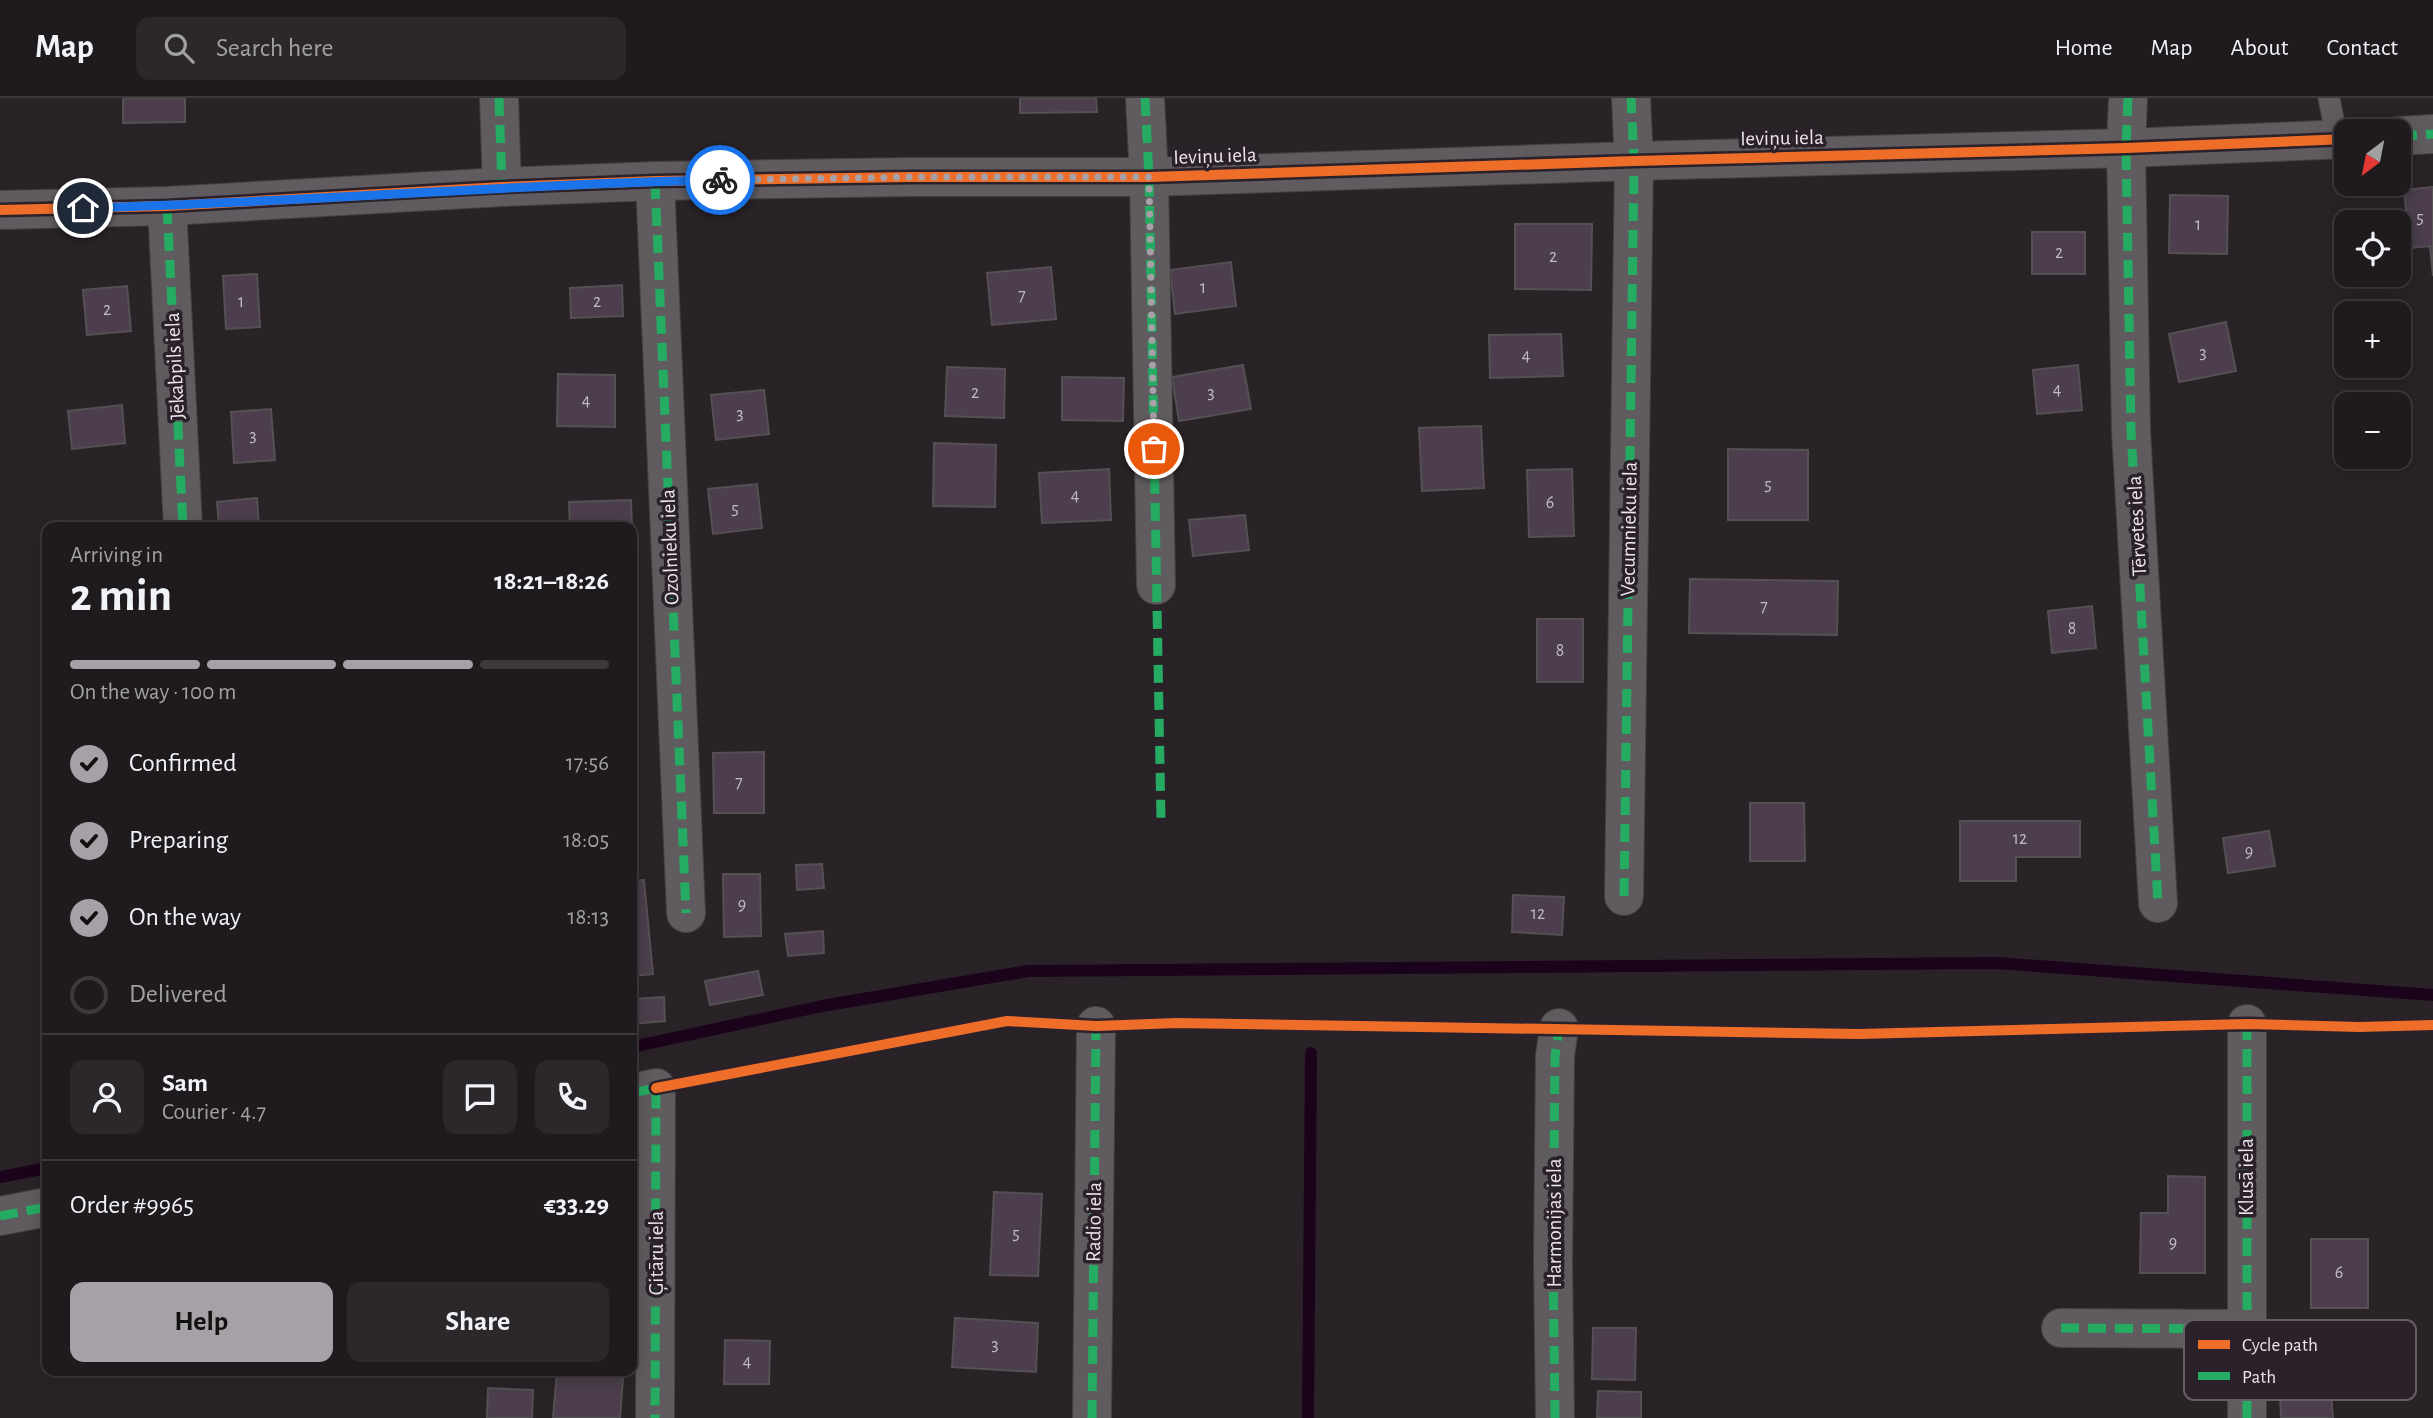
<!DOCTYPE html>
<meta charset="utf-8">
<style>
:root{--surface:#1f1a1e;--page:#2c272b;--text:#f1f3f6;--muted:#a1a1a4;--line:#3c383c;--accent:#a7a0a6}
body{margin:0;font-family:"Alegreya Sans",sans-serif;background:var(--page);color:var(--text);height:100vh;display:flex;flex-direction:column;font-size:26px;white-space:nowrap}
*{box-sizing:border-box;margin:0}
p{font-size:23px;color:var(--muted)}
.icon{flex:none;width:38px;height:38px;fill:none;stroke:currentColor;stroke-width:2;stroke-linecap:round;stroke-linejoin:round}
.map{position:relative;flex:1;overflow:hidden}
.side{position:absolute;left:42px;top:424px;width:595px;height:854px;display:flex;flex-direction:column;background:var(--surface);border-radius:14px;box-shadow:0 4px 18px #0003,0 0 0 2px var(--line)}
.side>*{flex:none}
.needle{width:46px;rotate:212deg}
.fabs{position:absolute;left:2334px;top:21px;display:grid;gap:14px}
.fabs a{display:grid;place-items:center;width:77px;height:77px;border-radius:14px;background:var(--surface);box-shadow:0 4px 18px #0003,0 0 0 2px var(--line);font-size:35px}
.pin{position:absolute;display:grid;place-items:center;width:60px;height:60px;color:#fff;margin:-30px;border:4px solid #fff;border-radius:50%;box-shadow:0 2px 7px #0007}
.courier{position:absolute;display:grid;place-items:center;width:70px;height:70px;margin:-35px;border:5px solid #1a73e8;border-radius:50%;background:#fff;color:#222;box-shadow:0 2px 9px #0007}
.overview em{font-style:normal;font-weight:700}
.overview div{display:flex;flex-direction:column-reverse}
.overview{display:flex;align-items:center;justify-content:space-between;height:119px;padding:0 28px}
h1{font-size:46px;font-weight:700;line-height:52px}
.bar{display:grid;grid-template-columns:repeat(4,1fr);gap:10px 7px;align-content:center;height:84px;padding:0 28px}
.bar i{height:9px;border-radius:5px;background:var(--line)}
.bar .on{background:var(--accent)}
.bar p{grid-column:span 4}
.line{display:flex;align-items:center;gap:18px;padding:0 28px;border-top:2px solid var(--line)}
.line div{flex:1}
.round{display:grid;place-items:center;flex:none;width:74px;height:74px;border-radius:14px;background:var(--page)}
ol{padding:0 28px;list-style:none}
li{display:flex;align-items:center;gap:21px;height:77px}
li p{margin-inline-start:auto}
li .icon{padding:7px;border-radius:50%;background:var(--accent);color:#111;stroke-width:4}
li:last-child{color:var(--muted)}
li i{width:38px;height:38px;border:4px solid var(--line);border-radius:50%}
.button{display:flex;gap:14px;margin-top:auto;padding:14px 28px}
.button a{flex:1;height:80px;border-radius:14px;background:var(--accent);color:#111;font-size:28px;font-weight:700;line-height:80px;text-align:center}
.button a+a{background:var(--page);color:var(--text)}
header{display:flex;align-items:center;gap:42px;box-sizing:border-box;height:98px;padding:0 35px;background:var(--surface);border-bottom:2px solid var(--line)}
header strong{font-size:33px}
nav{display:flex;gap:38px;margin-inline-start:auto;font-size:24px}
.search{width:490px;height:63px;background:var(--page);display:flex;align-items:center;gap:18px;box-sizing:border-box;padding:0 24px;border-radius:14px;color:var(--muted);font-size:26px}
.map>svg:first-child{display:block}
.lines{fill:none;stroke-linecap:round;stroke-linejoin:round}
.stream{stroke:#1c031c;stroke-width:12}
.building{fill:#4c3e4c;stroke:#545054;stroke-width:2}
.service-casing{stroke:#454044;stroke-width:23}
.minor-casing{stroke:#454044;stroke-width:40}
.service{stroke:#5f5b5f;stroke-width:21}
.minor{stroke:#5f5b5f;stroke-width:38}
.quiet{stroke:#26ab63;stroke-width:9;stroke-dasharray:18 9;stroke-linecap:butt}
.cycleway-casing{stroke:#2b212a;stroke-width:15}
.cycleway{stroke:#ee6e29;stroke-width:10}
.done{stroke:#a7a0a6;stroke-width:7;stroke-dasharray:0 12.6}
.route{stroke:#1a73e8;stroke-width:9}
.labels{text-anchor:middle;dominant-baseline:central;stroke-width:7;stroke-linejoin:round;paint-order:stroke}
.number-label{font-size:18px;fill:#c3bac2}
.street-label{font-size:21px;fill:#ebe4ea;stroke:#2b212a}
.key{fill:#2b212a;stroke:#655c64;stroke-width:2}
.key-label{font-size:19px;fill:#ebe4ea}
</style>
<header>
<strong>Map</strong>
<div class="search"><svg class="icon" aria-label="search" viewBox="0 0 24 24"><circle cx="10" cy="10" r="6"/><path d="M15 15l6 6"/></svg>Search here</div>
<nav><a>Home</a><a>Map</a><a>About</a><a>Contact</a></nav>
</header>
<div class="map">
<svg width="2433" height="1320" viewBox="0 0 2433 1320">
<rect width="100%" height="100%" fill="#292328"/>
<g class="lines">
<g class="stream">
<path d="M 632,949 L 822,908 L 1028,873 L 1996,865 L 2433,897"/>
<path d="M 0,1079 L 47,1070"/>
<path d="M 1308,1320 L 1311,955"/>
</g>
</g>
<g class="building">
<path d="M 123,0 L 185,0 L 185,24 L 123,25 Z"/>
<path d="M 1020,0 L 1096,0 L 1097,14 L 1020,15 Z"/>
<path d="M 2433,89 L 2433,178 L 2430,148 L 2410,150 L 2404,92 Z"/>
<path d="M 2170,97 L 2228,98 L 2227,156 L 2169,155 Z"/>
<path d="M 1515,126 L 1592,126 L 1591,192 L 1515,191 Z"/>
<rect x="2032" y="134" width="53" height="42"/>
<path d="M 1231,164 L 1236,208 L 1175,216 L 1170,172 Z"/>
<path d="M 1051,169 L 1056,221 L 992,227 L 987,175 Z"/>
<path d="M 257,176 L 260,229 L 226,231 L 223,178 Z"/>
<path d="M 622,187 L 623,218 L 571,220 L 570,190 Z"/>
<path d="M 127,188 L 131,233 L 87,237 L 83,192 Z"/>
<path d="M 2226,224 L 2236,273 L 2179,284 L 2169,236 Z"/>
<path d="M 1561,236 L 1563,278 L 1490,280 L 1489,237 Z"/>
<path d="M 1243,267 L 1251,311 L 1179,323 L 1172,279 Z"/>
<path d="M 2078,267 L 2082,312 L 2037,316 L 2033,272 Z"/>
<path d="M 947,269 L 1005,271 L 1004,320 L 945,318 Z"/>
<path d="M 558,276 L 615,277 L 615,329 L 557,328 Z"/>
<path d="M 1062,279 L 1124,280 L 1123,323 L 1062,322 Z"/>
<path d="M 764,292 L 769,336 L 716,342 L 711,297 Z"/>
<path d="M 122,307 L 125,345 L 72,351 L 68,313 Z"/>
<path d="M 271,311 L 275,362 L 234,365 L 231,314 Z"/>
<path d="M 1481,328 L 1484,390 L 1422,393 L 1419,330 Z"/>
<path d="M 934,345 L 996,347 L 995,409 L 933,408 Z"/>
<path d="M 1728,351 L 1808,352 L 1808,422 L 1728,422 Z"/>
<path d="M 1109,371 L 1111,422 L 1042,425 L 1039,375 Z"/>
<path d="M 1572,371 L 1574,438 L 1529,439 L 1527,372 Z"/>
<path d="M 757,386 L 762,430 L 713,436 L 708,391 Z"/>
<path d="M 257,400 L 259,429 L 219,429 L 217,404 Z"/>
<path d="M 631,402 L 632,429 L 570,429 L 569,404 Z"/>
<path d="M 1245,417 L 1249,452 L 1193,458 L 1189,422 Z"/>
<path d="M 1690,481 L 1838,483 L 1837,537 L 1689,535 Z"/>
<path d="M 2092,508 L 2096,550 L 2052,555 L 2048,513 Z"/>
<rect x="1537" y="521" width="46" height="63"/>
<path d="M 764,654 L 764,715 L 714,715 L 713,655 Z"/>
<path d="M 1750,705 L 1804,705 L 1805,763 L 1750,763 Z"/>
<path d="M 1960,723 L 2080,723 L 2080,759 L 2016,759 L 2016,783 L 1960,783 Z"/>
<path d="M 2269,733 L 2275,768 L 2228,775 L 2223,740 Z"/>
<path d="M 822,766 L 824,790 L 797,792 L 796,767 Z"/>
<path d="M 723,776 L 760,776 L 761,838 L 724,839 Z"/>
<path d="M 644,782 L 653,876 L 632,878 L 632,783 Z"/>
<path d="M 1513,797 L 1564,799 L 1562,837 L 1512,834 Z"/>
<path d="M 823,833 L 824,855 L 788,858 L 785,836 Z"/>
<path d="M 758,873 L 763,897 L 710,907 L 705,883 Z"/>
<path d="M 664,899 L 665,923 L 632,926 L 632,901 Z"/>
<path d="M 2168,1078 L 2205,1079 L 2205,1175 L 2140,1175 L 2141,1115 L 2168,1115 Z"/>
<path d="M 994,1094 L 1042,1096 L 1038,1178 L 990,1177 Z"/>
<rect x="2311" y="1141" width="57" height="69"/>
<path d="M 955,1220 L 1038,1225 L 1036,1274 L 952,1269 Z"/>
<path d="M 1593,1230 L 1636,1230 L 1635,1282 L 1592,1281 Z"/>
<path d="M 725,1242 L 770,1243 L 769,1286 L 724,1286 Z"/>
<path d="M 557,1274 L 623,1279 L 620,1320 L 553,1320 Z"/>
<path d="M 488,1290 L 533,1292 L 532,1320 L 487,1320 Z"/>
<path d="M 1598,1293 L 1641,1294 L 1641,1320 L 1597,1320 Z"/>
<path d="M 2331,1295 L 2333,1320 L 2281,1320 L 2280,1297 Z"/>
</g>
<g class="lines">
<g class="service-casing">
<path id="service" d="M 2329,0 L 2337,41"/>
</g>
<g class="minor-casing">
<g id="minor">
<path d="M 499,0 L 502,89"/>
<path d="M 1145,0 L 1149,79 L 1156,487"/>
<path d="M 2128,0 L 2126,50 L 2131,333 L 2158,805"/>
<path d="M 2399,38 L 2433,36"/>
<path d="M 655,83 L 686,815"/>
<path d="M 167,108 L 183,429"/>
<path d="M 0,112 L 167,108 L 502,89 L 655,83 L 911,79 L 1149,79 L 1634,63 L 2126,50 L 2347,41"/>
<path d="M 1624,798 L 1634,63 L 1631,0"/>
<path d="M 632,995 L 656,990 L 655,1320"/>
<path d="M 0,1118 L 47,1109"/>
<path d="M 2061,1230 L 2245,1231"/>
<path d="M 1092,1320 L 1096,928"/>
<path d="M 1555,1320 L 1553,1164 L 1555,958 L 1559,930"/>
<path d="M 2247,1320 L 2247,926"/>
</g>
</g>
<use href="#service" class="service"/>
<use href="#minor" class="minor"/>
<g class="quiet">
<path d="M 499,0 L 502,89"/>
<path d="M 1145,0 L 1149,79 L 1161,722"/>
<path d="M 2128,0 L 2126,50 L 2131,333 L 2158,805"/>
<path d="M 2399,38 L 2433,36"/>
<path d="M 655,83 L 686,815"/>
<path d="M 167,108 L 183,429"/>
<path d="M 1624,798 L 1634,63 L 1631,0"/>
<path d="M 632,995 L 656,990 L 655,1320"/>
<path d="M 0,1118 L 47,1109"/>
<path d="M 2061,1230 L 2245,1231"/>
<path d="M 1092,1320 L 1096,928"/>
<path d="M 1555,1320 L 1553,1164 L 1555,958 L 1559,930"/>
<path d="M 2247,1320 L 2247,926"/>
</g>
<g class="cycleway-casing">
<g id="cycleway">
<path d="M 0,112 L 167,108 L 502,89 L 655,83 L 911,79 L 1149,79 L 1634,63 L 2126,50 L 2347,41"/>
<path d="M 656,990 L 1007,923 L 1096,928 L 1177,925 L 1859,936 L 2247,926 L 2359,929 L 2433,927"/>
</g>
</g>
<use href="#cycleway" class="cycleway"/>
</g>
<g class="lines">
<path class="done" d="M 720,82 L 911,79 L 1149,79 L 1154,351"/>
<path class="route" d="M 83,110 C 296,105 507,86 720,82"/>
</g>
<g class="labels">
<g class="number-label">
<text x="2420" y="120">5</text>
<text x="2198" y="127">1</text>
<text x="2059" y="155">2</text>
<text x="1553" y="159">2</text>
<text x="1203" y="190">1</text>
<text x="1022" y="198">7</text>
<text x="241" y="204">1</text>
<text x="597" y="204">2</text>
<text x="107" y="212">2</text>
<text x="2203" y="255">3</text>
<text x="1526" y="258">4</text>
<text x="2057" y="292">4</text>
<text x="975" y="295">2</text>
<text x="1211" y="295">3</text>
<text x="586" y="303">4</text>
<text x="740" y="316">3</text>
<text x="253" y="338">3</text>
<text x="1768" y="387">5</text>
<text x="1075" y="398">4</text>
<text x="1550" y="405">6</text>
<text x="735" y="411">5</text>
<text x="1764" y="509">7</text>
<text x="2072" y="531">8</text>
<text x="1560" y="553">8</text>
<text x="739" y="685">7</text>
<text x="2020" y="741">12</text>
<text x="2249" y="754">9</text>
<text x="742" y="807">9</text>
<text x="1538" y="816">12</text>
<text x="1016" y="1136">5</text>
<text x="2173" y="1145">9</text>
<text x="2339" y="1175">6</text>
<text x="995" y="1247">3</text>
<text x="747" y="1264">4</text>
</g>
<g class="street-label">
<text transform="translate(1782 40) rotate(-1)">Ieviņu iela</text>
<text transform="translate(1215 58) rotate(-2)">Ieviņu iela</text>
<text transform="translate(175 268) rotate(-93)">Jēkabpils iela</text>
<text transform="translate(2137 428) rotate(-93)">Tērvetes iela</text>
<text transform="translate(1629 431) rotate(-89)">Vecumnieku iela</text>
<text transform="translate(670 449) rotate(-92)">Ozolnieku iela</text>
<text transform="translate(2246 1079) rotate(-90)">Klusā iela</text>
<text transform="translate(1094 1124) rotate(-89)">Radio iela</text>
<text transform="translate(1554 1125) rotate(-90)">Harmonijas iela</text>
<text transform="translate(656 1155) rotate(-90)">Ģitāru iela</text>
</g>
</g>
<rect x="2184" y="1222" width="232" height="80" rx="10" class="key"/>
<rect x="2198" y="1242" width="32" height="9" fill="#ee6e29"/>
<rect x="2198" y="1274" width="32" height="8" fill="#26ab63"/>
<g class="key-label">
<text x="2242" y="1253">Cycle path</text>
<text x="2242" y="1285">Path</text>
</g>
</svg>
<div class="fabs">
<a><svg class="needle" viewBox="-14 -14 28 28"><path d="M0-13l5 13h-10z" fill="#e53935"/><path d="M0 13l5-13h-10z" fill="#a1a1a4"/></svg></a>
<a><svg class="icon" aria-label="locate" viewBox="0 0 24 24"><circle cx="12" cy="12" r="6"/><path d="M12 2v4M12 18v4M2 12h4M18 12h4"/></svg></a>
<a>+</a>
<a>−</a>
</div>
<div class="pin" style="left:1154px;top:351px;background:#ea580c"><svg class="icon" aria-label="bag" viewBox="0 0 24 24"><path d="M5 8h14l-1 12H6zM9 8a3 3 0 0 1 6 0"/></svg></div>
<div class="pin" style="left:83px;top:110px;background:#1f2937"><svg class="icon" aria-label="home" viewBox="0 0 24 24"><path d="M3 11l9-7 9 7M6 9v11h12V9"/></svg></div>
<div class="courier" style="left:720px;top:82px"><svg class="icon" aria-label="bike" viewBox="0 0 24 24"><circle cx="6" cy="16" r="4"/><circle cx="18" cy="16" r="4"/><path d="M6 16l4-8h5l3 8M10 8l3 8H6M13 5h3"/></svg></div>
<section class="side">
<div class="overview"><div><h1>2 min</h1><p>Arriving in</p></div><em>18:21–18:26</em></div>
<div class="bar"><i class="on"></i><i class="on"></i><i class="on"></i><i></i><p>On the way · 100 m</p></div>
<ol>
<li><svg class="icon" aria-label="check" viewBox="0 0 24 24"><path d="M5 12l5 5 9-10"/></svg>Confirmed<p>17:56</p></li>
<li><svg class="icon" aria-label="check" viewBox="0 0 24 24"><path d="M5 12l5 5 9-10"/></svg>Preparing<p>18:05</p></li>
<li><svg class="icon" aria-label="check" viewBox="0 0 24 24"><path d="M5 12l5 5 9-10"/></svg>On the way<p>18:13</p></li>
<li><i></i>Delivered</li>
</ol>
<div class="line" style="height:126px"><a class="round"><svg class="icon" aria-label="person" viewBox="0 0 24 24"><circle cx="12" cy="8" r="4"/><path d="M4 21q1-7 8-7t8 7"/></svg></a><div><b>Sam</b><p>Courier · 4.7</p></div><a class="round"><svg class="icon" aria-label="chat" viewBox="0 0 24 24"><path d="M4 5h16v11H9l-5 4z"/></svg></a><a class="round"><svg class="icon" aria-label="phone" viewBox="0 0 24 24"><path d="M5 4h4l2 5-3 2q2 4 5 5l2-3 5 2v4C11 20 4 13 5 4z"/></svg></a></div>
<div class="line" style="height:91px"><div>Order #9965</div><b>€33.29</b></div>
<div class="button"><a>Help</a><a>Share</a></div>
</section>
</div>
